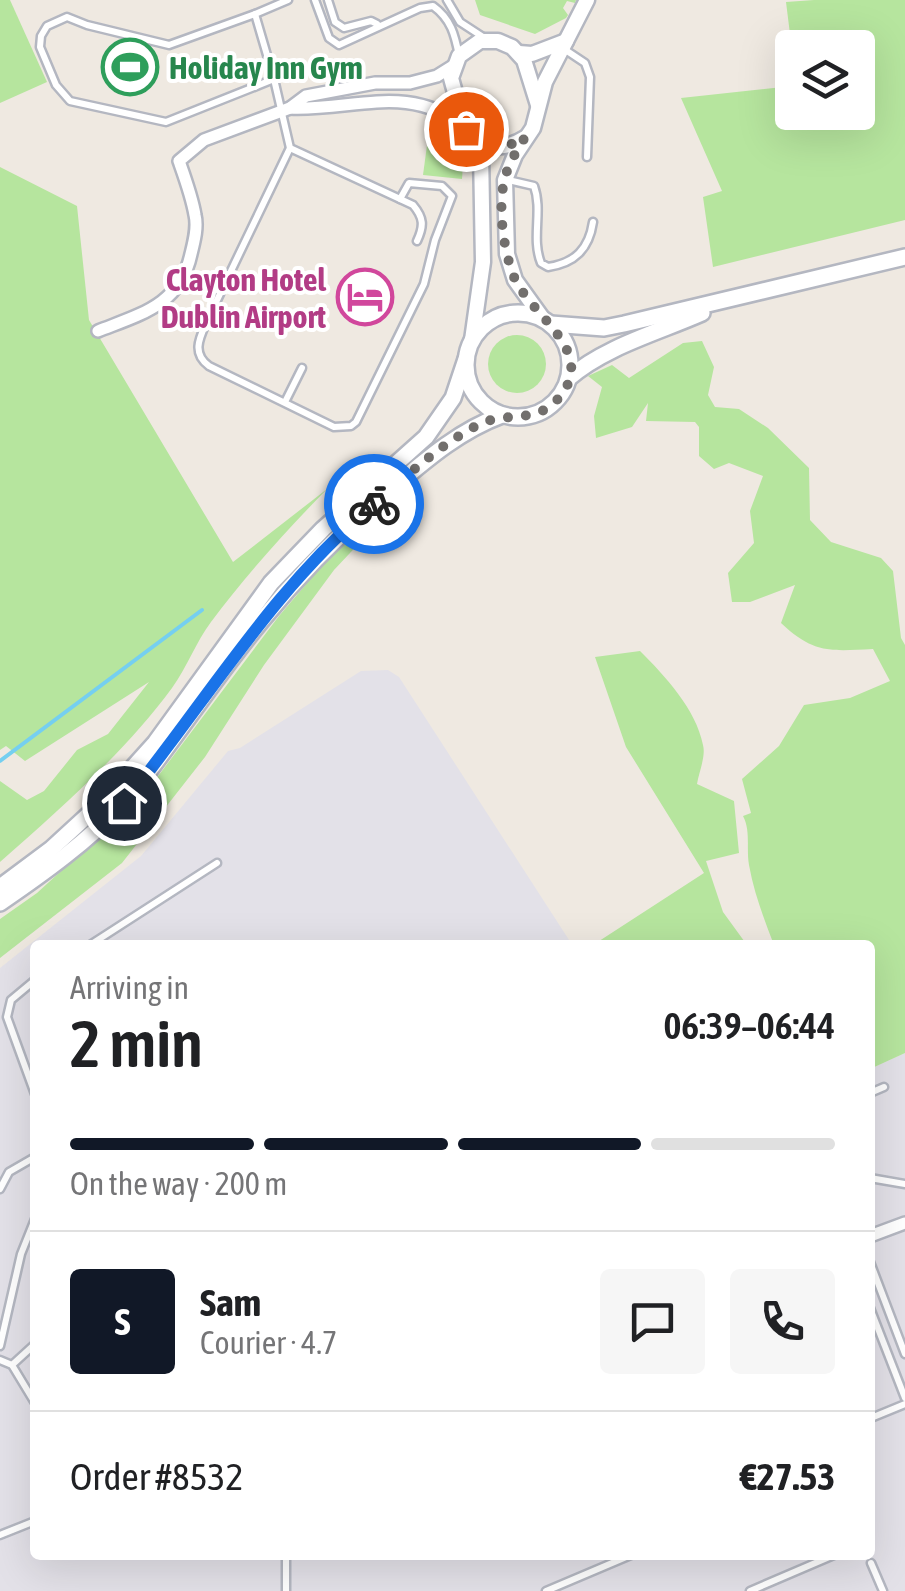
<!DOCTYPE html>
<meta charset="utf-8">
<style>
:root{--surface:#fff;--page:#f6f6f6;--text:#202124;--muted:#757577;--line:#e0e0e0;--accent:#111827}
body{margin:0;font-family:"Asap Condensed",sans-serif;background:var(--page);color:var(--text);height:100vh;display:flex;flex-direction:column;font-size:38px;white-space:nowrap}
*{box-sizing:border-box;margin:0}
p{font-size:32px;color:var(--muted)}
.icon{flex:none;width:55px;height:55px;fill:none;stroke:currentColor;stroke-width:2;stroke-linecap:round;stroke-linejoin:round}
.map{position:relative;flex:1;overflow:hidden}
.sheet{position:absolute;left:30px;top:940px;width:845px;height:620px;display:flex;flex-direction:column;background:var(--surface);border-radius:10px;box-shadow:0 10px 40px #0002}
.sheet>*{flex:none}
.buttons{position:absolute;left:775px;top:30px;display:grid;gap:20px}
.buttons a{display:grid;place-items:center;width:100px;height:100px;border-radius:10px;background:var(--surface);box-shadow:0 10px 40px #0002;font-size:50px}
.pin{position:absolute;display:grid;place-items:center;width:85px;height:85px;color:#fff;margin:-42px;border:5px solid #fff;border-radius:50%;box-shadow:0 2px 10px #0007}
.courier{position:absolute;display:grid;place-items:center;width:100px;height:100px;margin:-50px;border:8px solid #1a73e8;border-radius:50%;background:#fff;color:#222;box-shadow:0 2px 12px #0007}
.summary em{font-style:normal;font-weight:600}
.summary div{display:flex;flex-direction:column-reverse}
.summary{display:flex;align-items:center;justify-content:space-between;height:170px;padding:0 40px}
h1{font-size:65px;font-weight:600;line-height:75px}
.bar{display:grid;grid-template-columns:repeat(4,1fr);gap:15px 10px;align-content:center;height:120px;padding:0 40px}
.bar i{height:12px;border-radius:8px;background:var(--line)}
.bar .current{background:var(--accent)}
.bar p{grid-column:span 4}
.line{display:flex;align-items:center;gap:25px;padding:0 40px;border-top:2px solid var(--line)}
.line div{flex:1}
.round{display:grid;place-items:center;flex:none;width:105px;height:105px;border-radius:10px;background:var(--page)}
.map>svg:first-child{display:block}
.industrial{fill:#e3e1e8}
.green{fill:#b6e59e}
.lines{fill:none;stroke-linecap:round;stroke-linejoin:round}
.stream{stroke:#75cff0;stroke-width:4}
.service-casing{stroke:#b4b7c1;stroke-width:11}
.minor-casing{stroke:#b4b7c1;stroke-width:16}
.tertiary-casing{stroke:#b4b7c1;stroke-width:19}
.secondary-casing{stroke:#b4b7c1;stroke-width:20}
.service{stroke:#fff;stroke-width:6}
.minor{stroke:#fff;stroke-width:11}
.tertiary{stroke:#fff;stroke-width:14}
.secondary{stroke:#fff;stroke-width:15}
.done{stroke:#726f6d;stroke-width:10;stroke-dasharray:0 18}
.route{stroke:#1a73e8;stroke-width:12}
.labels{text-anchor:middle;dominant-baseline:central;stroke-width:8;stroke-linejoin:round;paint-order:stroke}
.leisure-label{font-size:32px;font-weight:bold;fill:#27864d;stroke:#fff;text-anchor:start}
.hotel-label{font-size:32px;font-weight:bold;fill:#b23c85;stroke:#fff;text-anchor:end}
</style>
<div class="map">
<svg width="905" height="1591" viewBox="0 0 905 1591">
<rect width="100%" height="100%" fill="#efe9e1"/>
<path class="industrial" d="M 388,670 L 399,677 L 571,943 L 35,945 L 35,1555 L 870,1555 L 870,1069 L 905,1053 L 905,1591 L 0,1591 L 0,968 L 141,856 L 228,751 L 240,748 L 361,671 Z"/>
<g class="green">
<path d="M 0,0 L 10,0 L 47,82 L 0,103 Z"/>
<path d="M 475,0 L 576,0 L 575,3 L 567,1 L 563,8 L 568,15 L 566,18 L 535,34 L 480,15 Z"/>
<path d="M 814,0 L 905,0 L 905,220 L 713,267 L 703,197 L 722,191 L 681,98 L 792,86 L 792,112 L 858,112 L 858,48 L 792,50 L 786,2 Z"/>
<path d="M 430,123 C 452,135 465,153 462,179 L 423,175 Z"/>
<path d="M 0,167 L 77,206 L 89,320 L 233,562 L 327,489 C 286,531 246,575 211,622 C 196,642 187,667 172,688 C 124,753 60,809 0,862 L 0,781 L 27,800 L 44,791 L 77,750 L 108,734 L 149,682 L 25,761 L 6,746 L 0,750 Z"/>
<circle cx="517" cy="364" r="29"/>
<path d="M 702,341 L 714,367 L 708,395 L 715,407 L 739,409 L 768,428 L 809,468 L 810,520 L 831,542 L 881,558 L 893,571 L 901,638 L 905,645 L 905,1053 L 870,1069 L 870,945 L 774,945 C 764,919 754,893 749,865 C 746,848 751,831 743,816 L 751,813 L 742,779 L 779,746 L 804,705 L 850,698 L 890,681 L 873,649 C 830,651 814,654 781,623 L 795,585 L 750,602 L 732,602 L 728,573 L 754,543 L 750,511 L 763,476 L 729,463 L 714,469 L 699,456 L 699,427 L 695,422 L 646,421 L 648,403 L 632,427 L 596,438 L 594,416 L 602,387 L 588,376 L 612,365 L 629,378 L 683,343 Z"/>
<path d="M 414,485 L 334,570 L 264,665 L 205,757 L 122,863 L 0,958 L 0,919 L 37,893 L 143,796 L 279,616 L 353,529 Z"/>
<path d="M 640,651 C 665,676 696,709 703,745 C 706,756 699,772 697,784 L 734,801 L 739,853 L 706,861 L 723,912 L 747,945 L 593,945 L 704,873 L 626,747 L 595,657 Z"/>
</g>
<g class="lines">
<path class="stream" d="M 0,761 L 202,610"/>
<g class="service-casing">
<g id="service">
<path d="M 315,0 L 329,38 L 339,45 L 420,8 L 433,6 C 451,19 455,35 459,56"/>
<path d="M 328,0 L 335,22 L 344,28 L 371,21 L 377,24"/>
<path d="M 447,0 L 460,22 L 483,37"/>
<path d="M 255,14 L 169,45 L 87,25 L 67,17 L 47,26 L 41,36 L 40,47 L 56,85 L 70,101 L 166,122 L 274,79 L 290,148 L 413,205 C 424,218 424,226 417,241"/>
<path d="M 561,47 L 585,63 L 590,77 L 587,157"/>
<path d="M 274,79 L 255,14 L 288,0"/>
<path d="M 290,148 L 207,321 C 200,337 191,353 209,366 L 334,427 L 351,426 L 356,422 L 424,284 L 435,240 L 452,196 L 442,186 L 409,183 L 400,199"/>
<path d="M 508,180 L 534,186 C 543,211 531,238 541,263 L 548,267 C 575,263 589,249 593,222"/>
<path d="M 285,402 L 302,368"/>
<path d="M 90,945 L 217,863"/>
<path d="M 35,980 L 11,1000 L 7,1017 L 35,1094"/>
<path d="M 870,1093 L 884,1087"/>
<path d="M 870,1178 L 905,1184"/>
<path d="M 0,1189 L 9,1172 L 35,1157"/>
<path d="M 870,1262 L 905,1354"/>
<path d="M 870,1308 L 905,1398"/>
<path d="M 0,1346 L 21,1254 L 35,1219"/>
<path d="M 0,1360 L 12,1365 L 35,1403"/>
<path d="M 12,1365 L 35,1344"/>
<path d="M 871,1418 L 905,1404"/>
<path d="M 0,1535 L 35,1521"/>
<path d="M 871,1563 L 883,1591"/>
<path d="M 286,1591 L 286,1555"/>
<path d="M 546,1591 L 631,1555"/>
<path d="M 750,1591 L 834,1555"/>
</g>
</g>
<g class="minor-casing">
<g id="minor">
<path d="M 290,108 C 353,111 409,82 464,127"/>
<path d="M 98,331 C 141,314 180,305 191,254 C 194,242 198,227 195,215 C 192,197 185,178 179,161 L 204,140 L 290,108 L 306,96 L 375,83 L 410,83 L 437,76 L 453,66"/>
<path d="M 870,1236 L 905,1223"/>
</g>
</g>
<g class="tertiary-casing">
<g id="tertiary">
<path d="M 519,53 L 532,54 L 566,41"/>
<path d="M 475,139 C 492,149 508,149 525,138"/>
<path d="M 543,319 L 515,280 L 507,254 L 505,180 L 515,155 L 533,128 L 545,82 L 587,0"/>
<path d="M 472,340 L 483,262 L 481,152 L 462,118 L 451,78 L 459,56 L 480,41 L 498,41 L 512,47 L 524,60 L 538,105"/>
</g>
</g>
<g class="secondary-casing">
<g id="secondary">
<circle cx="518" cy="365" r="52"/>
<path d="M 551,324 L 604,328 L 624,324 L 905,257"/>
<path d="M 569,378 C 604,347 659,332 702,313"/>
<path d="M 0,887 L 51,849 L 100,804 L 155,743 L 271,583 L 323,529 L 426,437 L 453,398 L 466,359"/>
<path d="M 0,903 C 44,873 87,842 124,803 C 172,744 213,679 261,621 C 302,571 346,527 395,486 C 428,458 461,430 502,415"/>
</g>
</g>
<use href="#service" class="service"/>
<use href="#minor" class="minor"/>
<use href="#tertiary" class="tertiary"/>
<use href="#secondary" class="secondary"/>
</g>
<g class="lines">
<path class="done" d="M 374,504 C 407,476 439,445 478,425 C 504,411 534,424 556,401 C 602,353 531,317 514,277 C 503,249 496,201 507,171 C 511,159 519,148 525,137 C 504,152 483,148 466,129"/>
<path class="route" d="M 124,803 C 206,702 273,588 374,504"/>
</g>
<defs>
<g id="stadium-ring" transform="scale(2.875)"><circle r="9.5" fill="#fff" stroke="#2e9e5b" stroke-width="1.5"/><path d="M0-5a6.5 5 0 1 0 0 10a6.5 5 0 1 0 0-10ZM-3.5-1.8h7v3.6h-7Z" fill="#2e9e5b"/></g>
<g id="hotel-ring" transform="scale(2.875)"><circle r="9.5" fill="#fff" stroke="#d1479c" stroke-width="1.5"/><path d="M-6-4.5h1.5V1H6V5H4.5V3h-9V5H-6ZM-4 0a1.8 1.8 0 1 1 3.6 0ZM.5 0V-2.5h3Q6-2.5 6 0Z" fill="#d1479c"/></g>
</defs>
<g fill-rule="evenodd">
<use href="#stadium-ring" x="130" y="67"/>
<use href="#hotel-ring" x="365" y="297"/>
</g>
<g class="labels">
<g class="leisure-label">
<text x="169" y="67">Holiday Inn Gym</text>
</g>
<g class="hotel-label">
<text x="326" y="279">Clayton Hotel<tspan x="326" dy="37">Dublin Airport</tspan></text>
</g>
</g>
</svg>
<div class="buttons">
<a><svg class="icon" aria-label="layers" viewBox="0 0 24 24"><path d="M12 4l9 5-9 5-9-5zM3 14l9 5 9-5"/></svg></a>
</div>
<div class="pin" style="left:466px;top:129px;background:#ea580c"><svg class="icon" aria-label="bag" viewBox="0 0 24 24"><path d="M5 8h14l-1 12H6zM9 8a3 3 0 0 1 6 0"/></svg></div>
<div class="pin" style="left:124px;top:803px;background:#1f2937"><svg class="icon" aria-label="home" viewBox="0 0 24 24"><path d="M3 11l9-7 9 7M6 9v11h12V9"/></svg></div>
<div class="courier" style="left:374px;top:504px"><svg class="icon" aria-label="bike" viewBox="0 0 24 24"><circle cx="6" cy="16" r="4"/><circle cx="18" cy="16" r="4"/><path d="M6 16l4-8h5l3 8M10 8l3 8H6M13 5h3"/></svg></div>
<section class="sheet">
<div class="summary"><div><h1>2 min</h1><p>Arriving in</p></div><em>06:39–06:44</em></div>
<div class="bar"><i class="current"></i><i class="current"></i><i class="current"></i><i></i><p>On the way · 200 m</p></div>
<div class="line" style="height:180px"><b class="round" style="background:var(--accent);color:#fff">S</b><div><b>Sam</b><p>Courier · 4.7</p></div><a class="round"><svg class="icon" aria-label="chat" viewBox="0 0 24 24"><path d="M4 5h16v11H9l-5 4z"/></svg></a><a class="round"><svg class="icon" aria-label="phone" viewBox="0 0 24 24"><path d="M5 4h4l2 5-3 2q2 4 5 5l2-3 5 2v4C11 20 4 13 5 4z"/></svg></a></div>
<div class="line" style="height:130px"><div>Order #8532</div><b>€27.53</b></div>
</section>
</div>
